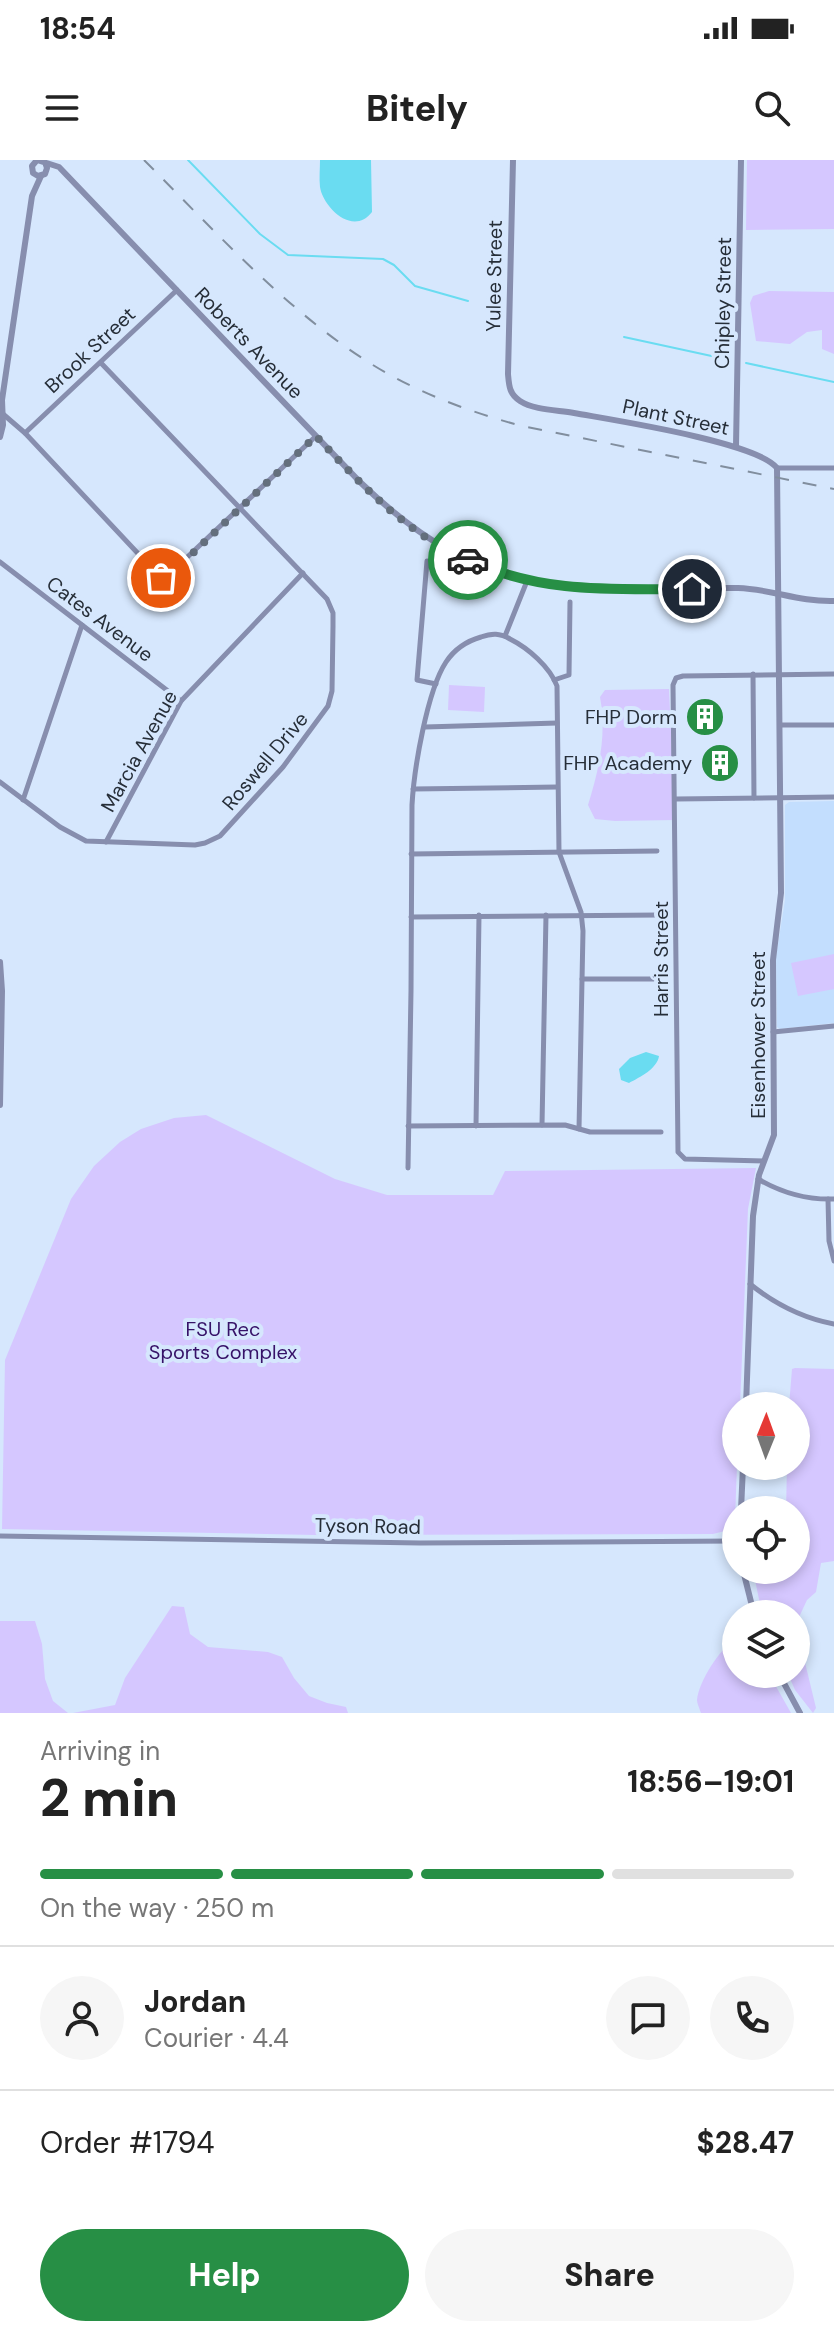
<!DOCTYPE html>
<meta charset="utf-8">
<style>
:root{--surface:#fff;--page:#f6f6f6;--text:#222;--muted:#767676;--line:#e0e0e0;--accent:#278f45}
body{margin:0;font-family:"DM Sans",sans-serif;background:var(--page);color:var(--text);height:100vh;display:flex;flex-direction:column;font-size:30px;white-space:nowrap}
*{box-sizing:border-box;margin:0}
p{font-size:26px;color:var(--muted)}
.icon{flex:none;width:44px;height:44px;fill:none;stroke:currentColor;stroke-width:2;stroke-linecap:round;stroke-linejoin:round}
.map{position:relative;height:1553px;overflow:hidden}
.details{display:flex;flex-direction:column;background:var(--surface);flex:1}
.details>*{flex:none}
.needle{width:52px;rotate:1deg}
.fabs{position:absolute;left:722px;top:1232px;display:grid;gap:16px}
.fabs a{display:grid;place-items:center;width:88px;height:88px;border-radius:50%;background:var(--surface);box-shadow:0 4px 12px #0003;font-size:40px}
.pin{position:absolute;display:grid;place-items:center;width:68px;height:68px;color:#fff;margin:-34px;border:4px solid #fff;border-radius:50%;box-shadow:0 2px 8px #0007}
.courier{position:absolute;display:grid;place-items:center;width:80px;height:80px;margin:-40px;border:6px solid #278f45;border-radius:50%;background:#fff;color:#222;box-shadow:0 2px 10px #0007}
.headline em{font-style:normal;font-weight:800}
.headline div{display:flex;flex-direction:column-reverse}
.headline{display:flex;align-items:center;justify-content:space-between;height:136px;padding:0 40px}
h1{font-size:52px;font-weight:800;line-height:60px}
.bar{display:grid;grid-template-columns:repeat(4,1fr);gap:12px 8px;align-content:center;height:96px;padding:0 40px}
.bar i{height:10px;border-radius:6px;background:var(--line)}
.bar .active{background:var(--accent)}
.bar p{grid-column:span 4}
.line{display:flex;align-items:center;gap:20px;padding:0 40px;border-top:2px solid var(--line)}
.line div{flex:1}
.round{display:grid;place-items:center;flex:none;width:84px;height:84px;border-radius:42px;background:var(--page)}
.button{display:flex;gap:16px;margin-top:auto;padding:16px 40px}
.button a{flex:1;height:92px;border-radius:48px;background:var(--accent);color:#fff;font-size:32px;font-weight:800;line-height:92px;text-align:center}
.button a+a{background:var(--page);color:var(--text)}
.status{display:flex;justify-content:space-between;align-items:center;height:56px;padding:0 40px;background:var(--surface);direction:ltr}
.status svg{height:22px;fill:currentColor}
header{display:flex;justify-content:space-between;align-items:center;height:104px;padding:0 40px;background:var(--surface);font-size:36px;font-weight:800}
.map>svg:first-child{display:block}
.built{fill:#c3defe}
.green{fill:#d5c7ff}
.water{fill:#6adcf1}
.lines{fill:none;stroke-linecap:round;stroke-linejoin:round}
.stream{stroke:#6adcf1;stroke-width:2}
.minor{stroke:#878eae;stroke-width:5}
.tertiary{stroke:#878eae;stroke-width:6}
.rail{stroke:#818e9e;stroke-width:2;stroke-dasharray:14 14;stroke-linecap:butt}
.done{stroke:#646f7d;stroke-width:8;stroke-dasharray:0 14.4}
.route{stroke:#278f45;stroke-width:10}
.labels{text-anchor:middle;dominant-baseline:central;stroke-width:8;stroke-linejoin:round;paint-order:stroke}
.street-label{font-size:20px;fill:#262e38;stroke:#d6e7fd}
.poi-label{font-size:20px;fill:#262e38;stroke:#d6e7fd;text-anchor:end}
.park-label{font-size:20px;fill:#361268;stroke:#d6e7fd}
</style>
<div class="status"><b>18:54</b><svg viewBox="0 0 49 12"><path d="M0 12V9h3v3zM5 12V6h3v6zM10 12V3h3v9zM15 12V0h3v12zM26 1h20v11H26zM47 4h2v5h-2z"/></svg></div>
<header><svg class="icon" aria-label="menu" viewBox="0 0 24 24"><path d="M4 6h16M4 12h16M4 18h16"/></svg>Bitely<svg class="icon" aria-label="search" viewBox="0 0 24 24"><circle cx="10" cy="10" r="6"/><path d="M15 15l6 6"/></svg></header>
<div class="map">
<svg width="834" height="1553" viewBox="0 0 834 1553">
<rect width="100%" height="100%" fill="#d6e7fd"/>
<path class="built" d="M 834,641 L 834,863 L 780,869 L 777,867 L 776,797 L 785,740 L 785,645 L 789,642 Z"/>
<g class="green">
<path d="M 747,0 L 834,0 L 834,69 L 746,70 Z"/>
<path d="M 769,131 L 834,132 L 834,194 L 822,189 L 822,170 L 807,172 L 790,184 L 756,181 L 750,143 L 753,136 Z"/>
<path d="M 449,525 L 485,527 L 484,552 L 448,550 Z"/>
<path d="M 669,529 L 675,660 L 615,661 L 595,659 L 588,645 C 599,610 607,574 600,537 L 605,530 Z"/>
<path d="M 834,794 L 834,829 L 798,836 L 791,803 Z"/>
<path d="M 206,955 L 335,1019 L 387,1035 L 493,1035 L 505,1011 L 756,1008 L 748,1049 L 740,1246 L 736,1246 L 737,1306 L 735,1358 L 729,1370 L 713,1374 L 316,1375 L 2,1369 L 5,1200 L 71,1039 L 94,1006 L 120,982 L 141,969 L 174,958 Z"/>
<path d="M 795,1208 L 834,1209 L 834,1401 L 821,1403 L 816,1432 L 807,1440 L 800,1455 L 801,1486 L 816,1548 L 813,1553 L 795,1530 L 788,1514 L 796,1514 L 796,1454 L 762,1454 L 753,1410 L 796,1410 L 796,1350 L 786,1350 L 787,1306 L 796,1306 L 796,1246 L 789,1246 L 792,1209 Z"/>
<path d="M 172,1446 L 184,1447 L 190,1474 L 208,1487 L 268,1492 L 282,1497 L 294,1518 L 309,1536 L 327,1543 L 346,1547 L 348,1553 L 73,1553 L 115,1545 L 125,1518 Z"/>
<path d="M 0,1461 L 35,1461 L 42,1484 L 45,1519 L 53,1541 L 68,1553 L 0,1553 Z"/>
<path d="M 736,1479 L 736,1514 L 769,1514 L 791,1553 L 701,1553 C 700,1550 697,1543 697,1540 C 699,1521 720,1488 736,1479 Z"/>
</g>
<g class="water">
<path d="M 320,0 L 371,0 L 372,52 C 353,77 323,47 320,27 C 319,18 320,9 320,0 Z"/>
<path d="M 646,892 L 659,896 C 657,909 640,917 629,923 L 621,920 L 619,909 L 630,898 Z"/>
</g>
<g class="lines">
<g class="stream">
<path d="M 188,0 L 260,74 L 288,95 L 383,99 L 394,105 L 415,126 L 468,141"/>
<path d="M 624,177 L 730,200"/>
<path d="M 746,203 L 834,222"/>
</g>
<g class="minor">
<path d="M 3,254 L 25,273 L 161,418 L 164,419 L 316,276"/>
<path d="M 25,273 L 177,130"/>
<path d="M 777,308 L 834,308"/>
<path d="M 427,401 L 417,520 L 436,524"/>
<path d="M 0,402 L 181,541"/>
<path d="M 505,476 L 527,421"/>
<path d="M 753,514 L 754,638"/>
<path d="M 554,520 L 569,515 L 570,442"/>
<path d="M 780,565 L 834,565"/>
<path d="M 425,567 L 557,563"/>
<path d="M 0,622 L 60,667 L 86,681 L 195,685 L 205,683 L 220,676 L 283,607 L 328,546 L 332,531 L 333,466 L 333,453 L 327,439 L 101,203"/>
<path d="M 413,629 L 557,627"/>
<path d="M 676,639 L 834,637"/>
<path d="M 23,640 L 82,465"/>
<path d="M 106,682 L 181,541 L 303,413"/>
<path d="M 411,694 L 657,691"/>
<path d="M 411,757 L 659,755"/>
<path d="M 582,819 L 659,819"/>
<path d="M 773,872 L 834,866"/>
<path d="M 542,965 L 546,755"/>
<path d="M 408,966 L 565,965 L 590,972 L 661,972"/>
<path d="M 476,966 L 479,755"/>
<path d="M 764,1001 L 685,999 L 678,992 L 673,525 L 676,518 L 683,516 L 834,514"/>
<path d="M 408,1008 L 411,831 L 412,645 C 414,609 427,531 446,502 C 454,490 467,481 481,477 C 492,473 500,473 510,479 C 528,488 550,507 557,526 L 559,692 L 581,752 L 583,771 L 579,969"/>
<path d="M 758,1019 C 782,1033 806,1040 834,1039"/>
<path d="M 828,1039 L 829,1081 L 834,1101"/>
<path d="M 750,1124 C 775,1144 802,1158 834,1164"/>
<path d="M 0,1376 L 420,1383 L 736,1381"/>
</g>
<g class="tertiary">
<path d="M 513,0 L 508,214 C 509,225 509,234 520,241 C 534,250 557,250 574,253 C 612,260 757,282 777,308 L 781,733 L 773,800 L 774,975 L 759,1015 L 753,1056 L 746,1246"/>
<path d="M 45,2 L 47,8 L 45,14 L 38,16 L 33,13 L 32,6 L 37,0 L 59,7 L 360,322 C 416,376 475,415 555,426 C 615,435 677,427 738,428 C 772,429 798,442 834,441"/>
<path d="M 0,277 L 3,265 L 2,240 L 32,36 L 41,16"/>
<path d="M 736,286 L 741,0"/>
<path d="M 0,802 L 2,831 L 0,945"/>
<path d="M 741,1350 L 743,1306"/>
<path d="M 743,1410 L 754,1454"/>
<path d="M 779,1514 L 800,1553"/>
</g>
<path class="rail" d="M 144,0 C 213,69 283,147 365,200 C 413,231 466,251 522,266 L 834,329"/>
</g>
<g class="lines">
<path class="done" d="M 161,418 L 164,419 L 172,413 L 316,276 C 361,324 406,374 468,400"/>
<path class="route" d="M 468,400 C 544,434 610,429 692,429"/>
</g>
<defs>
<g id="building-disc" transform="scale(2)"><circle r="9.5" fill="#278f45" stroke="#d6e7fd"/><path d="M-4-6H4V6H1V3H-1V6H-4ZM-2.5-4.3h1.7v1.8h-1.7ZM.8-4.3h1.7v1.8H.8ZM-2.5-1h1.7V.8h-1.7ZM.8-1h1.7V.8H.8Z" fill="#fff"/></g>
</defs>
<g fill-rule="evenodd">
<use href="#building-disc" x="705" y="557"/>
<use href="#building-disc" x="720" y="603"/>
</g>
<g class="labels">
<g class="street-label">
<text transform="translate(494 116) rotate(-89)">Yulee Street</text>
<text transform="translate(723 143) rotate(-89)">Chipley Street</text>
<text transform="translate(249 183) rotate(46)">Roberts Avenue</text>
<text transform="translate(90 190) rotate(-43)">Brook Street</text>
<text transform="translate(676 257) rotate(12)">Plant Street</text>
<text transform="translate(100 459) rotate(37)">Cates Avenue</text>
<text transform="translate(139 591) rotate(-61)">Marcia Avenue</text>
<text transform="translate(265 601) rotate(-50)">Roswell Drive</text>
<text transform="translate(661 799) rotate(-90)">Harris Street</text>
<text transform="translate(758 875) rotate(-90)">Eisenhower Street</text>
<text transform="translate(368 1366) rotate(1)">Tyson Road</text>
</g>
<g class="poi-label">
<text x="677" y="557">FHP Dorm</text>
<text x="692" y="603">FHP Academy</text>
</g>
<g class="park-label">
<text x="223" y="1169">FSU Rec<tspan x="223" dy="23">Sports Complex</tspan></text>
</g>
</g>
</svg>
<div class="fabs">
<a><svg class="needle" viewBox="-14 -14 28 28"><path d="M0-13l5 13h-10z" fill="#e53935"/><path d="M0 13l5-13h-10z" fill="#767676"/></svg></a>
<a><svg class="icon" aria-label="locate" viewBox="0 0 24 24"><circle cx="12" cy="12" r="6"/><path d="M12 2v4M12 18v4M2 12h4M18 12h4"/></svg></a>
<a><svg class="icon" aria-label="layers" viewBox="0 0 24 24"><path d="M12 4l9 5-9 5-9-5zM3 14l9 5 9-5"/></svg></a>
</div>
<div class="pin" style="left:161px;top:418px;background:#ea580c"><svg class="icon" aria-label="bag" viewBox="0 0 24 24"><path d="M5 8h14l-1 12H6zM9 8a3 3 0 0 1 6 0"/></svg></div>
<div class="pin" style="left:692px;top:429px;background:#1f2937"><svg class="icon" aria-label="home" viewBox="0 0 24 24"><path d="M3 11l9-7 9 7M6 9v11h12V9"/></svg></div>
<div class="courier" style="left:468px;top:400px"><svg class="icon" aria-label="car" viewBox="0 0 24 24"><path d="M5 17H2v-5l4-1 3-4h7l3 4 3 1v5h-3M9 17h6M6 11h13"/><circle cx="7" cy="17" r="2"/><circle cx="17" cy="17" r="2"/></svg></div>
</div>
<section class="details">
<div class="headline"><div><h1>2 min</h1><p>Arriving in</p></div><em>18:56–19:01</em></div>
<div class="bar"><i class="active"></i><i class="active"></i><i class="active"></i><i></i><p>On the way · 250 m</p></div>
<div class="line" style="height:144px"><a class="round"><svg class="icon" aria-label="person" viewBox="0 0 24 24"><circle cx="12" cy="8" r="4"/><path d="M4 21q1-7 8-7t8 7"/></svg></a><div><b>Jordan</b><p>Courier · 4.4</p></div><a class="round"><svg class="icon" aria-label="chat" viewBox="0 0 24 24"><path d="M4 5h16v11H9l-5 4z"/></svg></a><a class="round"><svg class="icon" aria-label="phone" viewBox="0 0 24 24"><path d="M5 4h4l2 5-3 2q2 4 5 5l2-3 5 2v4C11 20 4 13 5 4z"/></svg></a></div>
<div class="line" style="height:104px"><div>Order #1794</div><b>$28.47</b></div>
<div class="button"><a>Help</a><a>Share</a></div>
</section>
